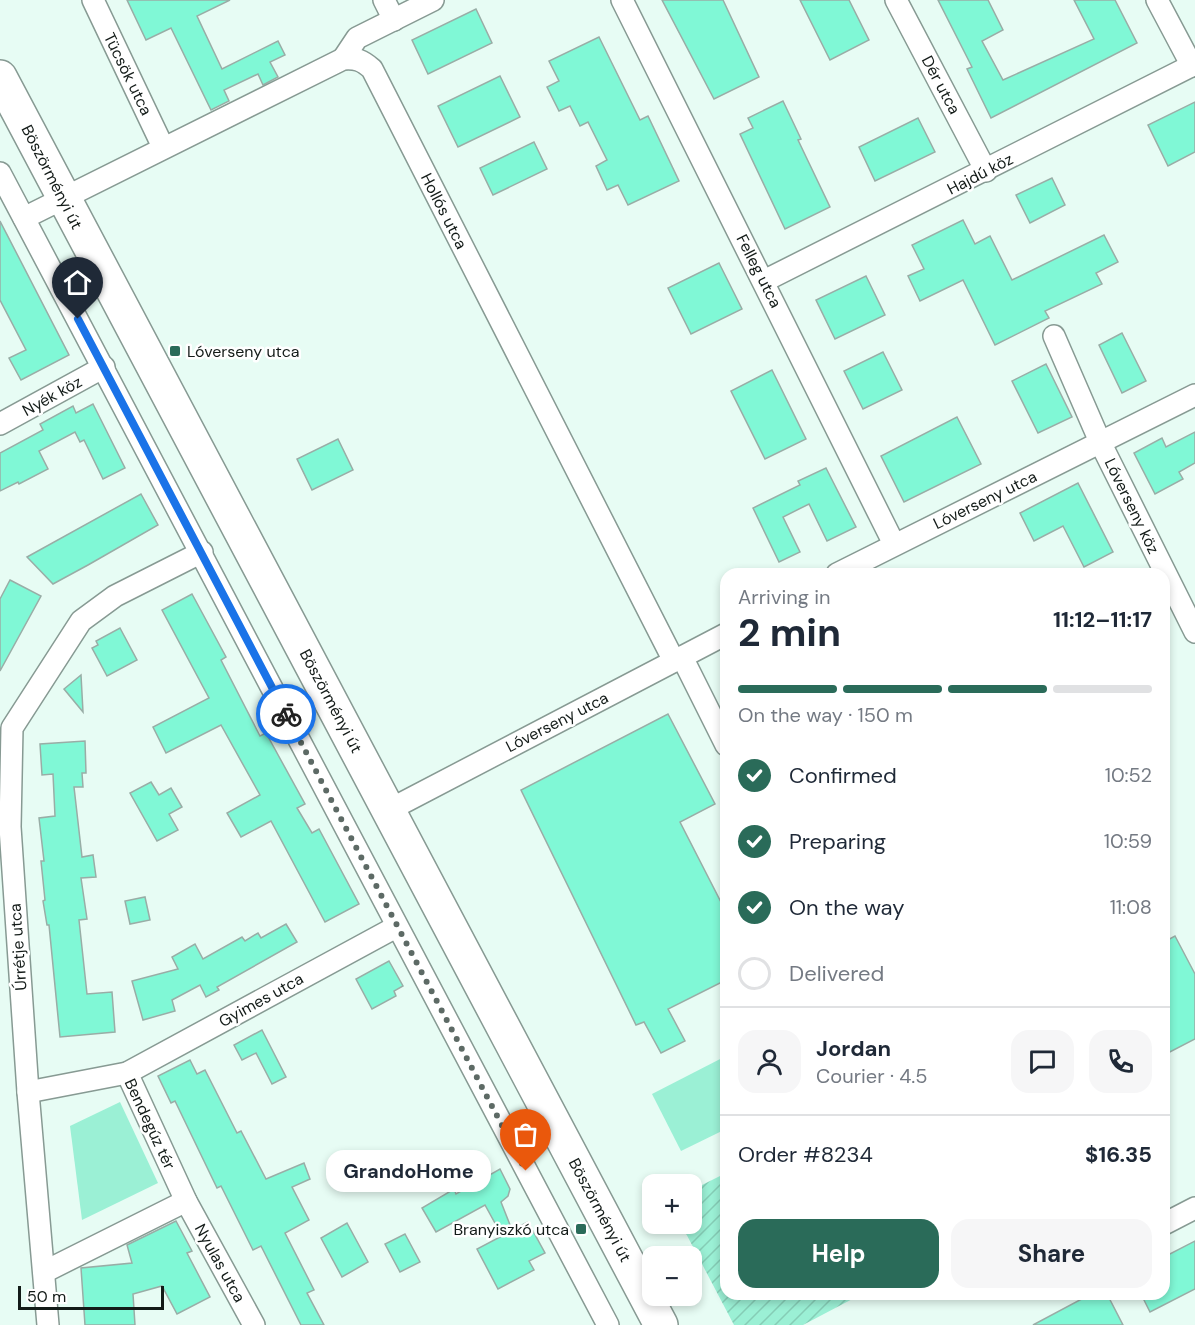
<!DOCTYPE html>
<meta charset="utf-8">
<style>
:root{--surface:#fff;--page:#f6f6f7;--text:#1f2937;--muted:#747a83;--line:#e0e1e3;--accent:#2a6b59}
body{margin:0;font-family:"DM Sans",sans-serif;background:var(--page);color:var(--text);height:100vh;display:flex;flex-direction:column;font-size:22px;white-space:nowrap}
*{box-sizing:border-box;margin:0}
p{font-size:20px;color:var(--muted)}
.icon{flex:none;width:33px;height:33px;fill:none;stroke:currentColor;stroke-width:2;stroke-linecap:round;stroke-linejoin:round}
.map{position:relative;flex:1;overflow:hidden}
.panel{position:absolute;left:720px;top:568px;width:450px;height:732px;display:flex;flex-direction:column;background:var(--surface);border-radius:18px;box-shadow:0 3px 9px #0003}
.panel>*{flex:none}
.controls{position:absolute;left:642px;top:1174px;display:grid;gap:12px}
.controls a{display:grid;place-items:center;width:60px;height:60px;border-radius:12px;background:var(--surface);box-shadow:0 3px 9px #0003;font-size:30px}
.scale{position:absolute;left:18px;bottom:15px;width:146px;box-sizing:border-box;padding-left:6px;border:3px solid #131b18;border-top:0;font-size:16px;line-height:21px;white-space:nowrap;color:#131b18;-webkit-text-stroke:4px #fff;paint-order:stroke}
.pin{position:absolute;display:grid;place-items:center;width:51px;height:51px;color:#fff;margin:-62px -26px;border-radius:50% 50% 50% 0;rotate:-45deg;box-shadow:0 0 6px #0007}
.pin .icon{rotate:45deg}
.courier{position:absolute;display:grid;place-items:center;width:60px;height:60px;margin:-30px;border:4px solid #1a73e8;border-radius:50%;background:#fff;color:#222;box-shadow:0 2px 8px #0007}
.bubble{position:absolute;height:42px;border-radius:18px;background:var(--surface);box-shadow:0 3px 9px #0003;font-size:20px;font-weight:700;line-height:42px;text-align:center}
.head em{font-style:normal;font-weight:700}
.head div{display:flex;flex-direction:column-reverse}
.head{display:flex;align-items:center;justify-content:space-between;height:102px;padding:0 18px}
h1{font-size:39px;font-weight:700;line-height:45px}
.bar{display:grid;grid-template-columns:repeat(4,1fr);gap:9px 6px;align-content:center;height:72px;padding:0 18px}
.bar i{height:8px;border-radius:4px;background:var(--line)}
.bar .current{background:var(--accent)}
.bar p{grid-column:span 4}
.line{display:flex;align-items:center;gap:15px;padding:0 18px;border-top:2px solid var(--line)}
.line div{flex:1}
.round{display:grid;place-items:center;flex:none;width:63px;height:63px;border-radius:18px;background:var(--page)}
ol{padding:0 18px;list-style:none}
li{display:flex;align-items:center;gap:18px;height:66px}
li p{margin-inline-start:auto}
li .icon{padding:6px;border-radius:50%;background:var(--accent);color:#fff;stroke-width:4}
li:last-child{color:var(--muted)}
li i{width:33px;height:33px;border:3px solid var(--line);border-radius:50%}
.primary-button{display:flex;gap:12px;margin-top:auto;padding:12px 18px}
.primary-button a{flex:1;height:69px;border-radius:18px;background:var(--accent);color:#fff;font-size:24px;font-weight:700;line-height:69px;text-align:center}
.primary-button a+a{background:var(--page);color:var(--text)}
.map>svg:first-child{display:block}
.garden{fill:url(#garden-furrows)}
.pitch{fill:#9bf0d5}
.building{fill:#80f8d6;stroke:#99ada6;stroke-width:1.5}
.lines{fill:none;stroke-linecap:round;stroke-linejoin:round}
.street-casing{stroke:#879a93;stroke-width:24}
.primary-casing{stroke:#879a93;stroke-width:36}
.street{stroke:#fff;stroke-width:21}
.primary{stroke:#fff;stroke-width:33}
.done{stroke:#5d6a65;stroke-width:6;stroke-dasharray:0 10.8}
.route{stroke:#1a73e8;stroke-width:8}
.poi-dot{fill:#2a6b59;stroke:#fff;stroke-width:2}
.labels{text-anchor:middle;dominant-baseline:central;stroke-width:5;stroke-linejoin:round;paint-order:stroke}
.street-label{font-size:16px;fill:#131b18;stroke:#fff}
.poi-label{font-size:16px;fill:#131b18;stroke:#fff;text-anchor:start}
</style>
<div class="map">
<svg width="1195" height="1325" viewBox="0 0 1195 1325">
<defs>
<pattern id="garden-furrows" width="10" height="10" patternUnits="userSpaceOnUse" patternTransform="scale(1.5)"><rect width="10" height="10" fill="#9bf0d5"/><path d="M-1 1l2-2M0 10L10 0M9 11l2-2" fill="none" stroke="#85cdb6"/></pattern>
</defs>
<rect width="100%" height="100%" fill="#e7fcf4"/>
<path class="garden" d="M 726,1173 L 726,1294 L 860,1295 L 803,1325 L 734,1325 L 681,1224 L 692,1224 L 692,1190 Z"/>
<g class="pitch">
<path d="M 726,1056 L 726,1129 L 681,1151 L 652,1094 Z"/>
<path d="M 120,1102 L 158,1183 L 82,1220 L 70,1126 Z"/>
</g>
<g class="building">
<path d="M 127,0 L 230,0 L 197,16 L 222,69 L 278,41 L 285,55 L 270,62 L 278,77 L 263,85 L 258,74 L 224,90 L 229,101 L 211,110 L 171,28 L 146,40 Z"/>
<path d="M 662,0 L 723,0 L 759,77 L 714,99 Z"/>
<path d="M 800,0 L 849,0 L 869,40 L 830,60 Z"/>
<path d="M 938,0 L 988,0 L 1003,30 L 982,41 L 1003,80 L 1094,39 L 1074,0 L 1115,0 L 1137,43 L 991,118 L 967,69 L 972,67 Z"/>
<path d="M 476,9 L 492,43 L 428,74 L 412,40 Z"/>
<path d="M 599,37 L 640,120 L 648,116 L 679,181 L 628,205 L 618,185 L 607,190 L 596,166 L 607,160 L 588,122 L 580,126 L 570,106 L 559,111 L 547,87 L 559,81 L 549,61 Z"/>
<path d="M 500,76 L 520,117 L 458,147 L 438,106 Z"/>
<path d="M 783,101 L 801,139 L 798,140 L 830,207 L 785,229 L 740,134 L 753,128 L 748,118 Z"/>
<path d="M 1195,102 L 1195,152 L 1168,166 L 1148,125 Z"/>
<path d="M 918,118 L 935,152 L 875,181 L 859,147 Z"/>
<path d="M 534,142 L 547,169 L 493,195 L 480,168 Z"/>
<path d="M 1052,178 L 1065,205 L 1030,223 L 1016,195 Z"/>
<path d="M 963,220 L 975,244 L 990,236 L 1012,280 L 1104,235 L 1118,262 L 1096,273 L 1102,284 L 1045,311 L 1049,318 L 995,345 L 963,280 L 920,301 L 908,276 L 924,269 L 912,245 Z"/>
<path d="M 0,221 L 69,355 L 21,380 L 9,358 L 26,350 L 0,300 Z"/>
<path d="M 719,263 L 742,309 L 691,334 L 668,288 Z"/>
<path d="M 866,276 L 885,315 L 835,339 L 816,300 Z"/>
<path d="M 1122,333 L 1146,381 L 1122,393 L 1099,345 Z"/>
<path d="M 883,352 L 902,390 L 863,409 L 844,371 Z"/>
<path d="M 1046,364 L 1072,417 L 1038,433 L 1012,381 Z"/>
<path d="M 772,370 L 806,439 L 765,459 L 731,391 Z"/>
<path d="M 93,404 L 125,468 L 103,479 L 84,440 L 80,442 L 75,432 L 39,451 L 48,469 L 19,484 L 18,482 L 0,491 L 0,453 L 43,430 L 40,424 L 73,406 L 76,413 Z"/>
<path d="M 957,417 L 981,464 L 904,502 L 881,456 Z"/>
<path d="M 1195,432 L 1195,463 L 1179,472 L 1183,479 L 1155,494 L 1134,453 L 1162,438 L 1166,447 Z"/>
<path d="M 338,439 L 353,470 L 312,490 L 297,459 Z"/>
<path d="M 826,468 L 856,527 L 827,541 L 809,504 L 783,517 L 800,552 L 779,562 L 753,508 L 800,485 L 798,481 Z"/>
<path d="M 1078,483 L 1113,552 L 1084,567 L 1063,526 L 1034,541 L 1020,513 Z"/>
<path d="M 141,494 L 158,525 L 88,565 L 53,584 L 27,557 Z"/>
<path d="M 10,580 L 41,596 L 0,671 L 0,599 Z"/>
<path d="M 192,594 L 226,657 L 221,660 L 260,736 L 266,733 L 305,804 L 297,808 L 312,833 L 319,829 L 359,904 L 325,922 L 271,821 L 241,837 L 227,813 L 260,795 L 221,725 L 166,753 L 153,727 L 209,698 L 162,610 Z"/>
<path d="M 120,628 L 137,660 L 107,676 L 92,648 L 98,645 L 96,641 Z"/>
<path d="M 81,675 L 83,712 L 64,689 Z"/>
<path d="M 668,714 L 715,804 L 680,822 L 726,912 L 726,980 L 668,1009 L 685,1041 L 661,1053 L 644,1022 L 636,1025 L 521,790 Z"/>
<path d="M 85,741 L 86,773 L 82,773 L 83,787 L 74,787 L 82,857 L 93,855 L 96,877 L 81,878 L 87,919 L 79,920 L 87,994 L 112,992 L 115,1032 L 60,1037 L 49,925 L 47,925 L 43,901 L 45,900 L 41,861 L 44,861 L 39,818 L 55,816 L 53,774 L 42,775 L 40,744 Z"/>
<path d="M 151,782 L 159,795 L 171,788 L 182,807 L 169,814 L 178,830 L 157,841 L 130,793 Z"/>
<path d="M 145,897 L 150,920 L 130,924 L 125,901 Z"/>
<path d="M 286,924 L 297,942 L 217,987 L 219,990 L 206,997 L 200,985 L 172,1000 L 175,1011 L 143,1020 L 132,981 L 178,969 L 172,957 L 195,944 L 203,959 L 242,937 L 245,941 L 258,933 L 261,938 Z"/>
<path d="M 1175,936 L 1195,974 L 1195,1039 L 1164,1055 L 1164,942 Z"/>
<path d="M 389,961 L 403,986 L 394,991 L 396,996 L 372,1009 L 356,979 Z"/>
<path d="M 262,1030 L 286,1077 L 272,1084 L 256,1053 L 242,1060 L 234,1045 Z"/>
<path d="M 190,1060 L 197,1074 L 205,1070 L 237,1133 L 241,1131 L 266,1179 L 304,1163 L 310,1179 L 292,1187 L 309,1220 L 285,1233 L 314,1290 L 307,1293 L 324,1325 L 301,1325 L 261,1246 L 253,1250 L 221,1186 L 217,1188 L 175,1101 L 171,1103 L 158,1076 Z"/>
<path d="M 500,1169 L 510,1189 L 508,1196 L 501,1202 L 512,1230 L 528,1222 L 545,1253 L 529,1261 L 534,1270 L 498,1289 L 477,1249 L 502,1236 L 485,1205 L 436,1232 L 422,1208 L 454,1189 L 456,1194 Z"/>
<path d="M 176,1221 L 192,1251 L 187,1253 L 210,1297 L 177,1314 L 162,1286 L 133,1294 L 135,1325 L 85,1325 L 81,1268 L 132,1263 L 127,1245 Z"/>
<path d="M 347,1223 L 368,1262 L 342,1277 L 321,1238 Z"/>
<path d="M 405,1234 L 420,1262 L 400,1272 L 385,1244 Z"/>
<path d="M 1195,1241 L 1195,1289 L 1150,1312 L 1141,1294 L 1164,1294 L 1164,1257 Z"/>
<path d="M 1091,1294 L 1107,1294 L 1123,1325 L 1033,1325 Z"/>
</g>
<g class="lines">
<g class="street-casing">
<g id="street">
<path d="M 93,0 L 163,147"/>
<path d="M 384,0 L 394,20"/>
<path d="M 622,0 L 894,544"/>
<path d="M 896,0 L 986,171"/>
<path d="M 1157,0 L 1192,66"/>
<path d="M 343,59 L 357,38 L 433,0"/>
<path d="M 0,173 L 608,1325"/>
<path d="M 24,218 L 343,59 C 356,58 362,60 372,69 L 674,661"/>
<path d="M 764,281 L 1195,64"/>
<path d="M 1054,336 L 1101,444 L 1195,632"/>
<path d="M 0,424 L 104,367"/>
<path d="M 837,574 L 1195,395"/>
<path d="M 682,657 L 726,745"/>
<path d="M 389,810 L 726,634"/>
<path d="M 127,1073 L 186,1201 L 254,1325"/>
<path d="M 28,1092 L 127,1073 L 396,927"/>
<path d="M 1164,1224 L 1195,1208"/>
<path d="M 44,1272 L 186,1201"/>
<path d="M 48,1325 L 28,1092 L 10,827 L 12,728 L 81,621 L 115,596 L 202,552"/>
</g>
</g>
<g class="primary-casing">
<path id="primary" d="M 0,77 L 661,1325"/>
</g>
<use href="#street" class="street"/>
<use href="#primary" class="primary"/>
</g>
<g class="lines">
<path class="done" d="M 286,714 L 526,1171"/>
<path class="route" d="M 78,319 L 286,714"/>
</g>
<g class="poi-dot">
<rect x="169" y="345" width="12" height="12" rx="3"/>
<rect x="575" y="1223" width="12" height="12" rx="3"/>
</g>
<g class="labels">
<g class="street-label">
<text transform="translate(128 74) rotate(64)">Tücsök utca</text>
<text transform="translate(941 85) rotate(62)">Dér utca</text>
<text transform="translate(980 174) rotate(-27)">Hajdú köz</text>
<text transform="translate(52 177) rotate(63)">Böszörményi út</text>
<text transform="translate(444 211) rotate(63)">Hollós utca</text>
<text transform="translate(759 271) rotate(63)">Felleg utca</text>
<text transform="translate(52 396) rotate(-29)">Nyék köz</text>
<text transform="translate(985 500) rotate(-26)">Lóverseny utca</text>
<text transform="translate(1132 506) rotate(64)">Lóverseny köz</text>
<text transform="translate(331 701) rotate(62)">Böszörményi út</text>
<text transform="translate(557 722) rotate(-27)">Lóverseny utca</text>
<text transform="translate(18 947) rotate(-94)">Úrrétje utca</text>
<text transform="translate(261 1000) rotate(-29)">Gyimes utca</text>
<text transform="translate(150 1124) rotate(65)">Bendegúz tér</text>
<text transform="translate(600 1210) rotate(62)">Böszörményi út</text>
<text transform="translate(220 1263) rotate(61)">Nyulas utca</text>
</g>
<g class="poi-label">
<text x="187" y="351">Lóverseny utca</text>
<text x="569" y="1229" text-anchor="end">Branyiszkó utca</text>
</g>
</g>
</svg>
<div class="controls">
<a>+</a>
<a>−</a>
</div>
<div class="scale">50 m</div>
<div class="pin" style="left:526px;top:1171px;background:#ea580c"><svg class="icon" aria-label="bag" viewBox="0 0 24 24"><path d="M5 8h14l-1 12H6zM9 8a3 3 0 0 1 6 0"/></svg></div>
<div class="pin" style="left:78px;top:319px;background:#1f2937"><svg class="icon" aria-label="home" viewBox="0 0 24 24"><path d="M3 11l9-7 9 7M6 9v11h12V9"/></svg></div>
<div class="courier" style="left:286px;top:714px"><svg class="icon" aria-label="bike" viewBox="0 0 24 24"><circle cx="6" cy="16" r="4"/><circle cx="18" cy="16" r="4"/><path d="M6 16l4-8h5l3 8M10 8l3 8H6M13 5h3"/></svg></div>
<div class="bubble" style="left:326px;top:1150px;width:165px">GrandoHome</div>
<section class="panel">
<div class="head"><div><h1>2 min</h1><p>Arriving in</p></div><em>11:12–11:17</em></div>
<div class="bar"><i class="current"></i><i class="current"></i><i class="current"></i><i></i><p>On the way · 150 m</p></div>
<ol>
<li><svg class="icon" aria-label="check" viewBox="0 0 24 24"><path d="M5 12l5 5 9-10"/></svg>Confirmed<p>10:52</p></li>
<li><svg class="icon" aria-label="check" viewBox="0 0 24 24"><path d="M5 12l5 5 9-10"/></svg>Preparing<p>10:59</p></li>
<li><svg class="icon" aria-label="check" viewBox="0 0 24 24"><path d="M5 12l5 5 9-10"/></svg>On the way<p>11:08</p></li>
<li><i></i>Delivered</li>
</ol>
<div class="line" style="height:108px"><a class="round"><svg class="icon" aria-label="person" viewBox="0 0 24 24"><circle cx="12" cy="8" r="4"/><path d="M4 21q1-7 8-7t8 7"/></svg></a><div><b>Jordan</b><p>Courier · 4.5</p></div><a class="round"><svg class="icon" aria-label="chat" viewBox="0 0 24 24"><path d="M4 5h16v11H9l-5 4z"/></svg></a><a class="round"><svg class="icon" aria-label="phone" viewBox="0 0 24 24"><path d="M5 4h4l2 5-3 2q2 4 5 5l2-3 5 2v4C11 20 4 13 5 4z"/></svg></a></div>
<div class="line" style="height:78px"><div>Order #8234</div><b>$16.35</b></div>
<div class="primary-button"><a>Help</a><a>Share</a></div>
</section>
</div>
